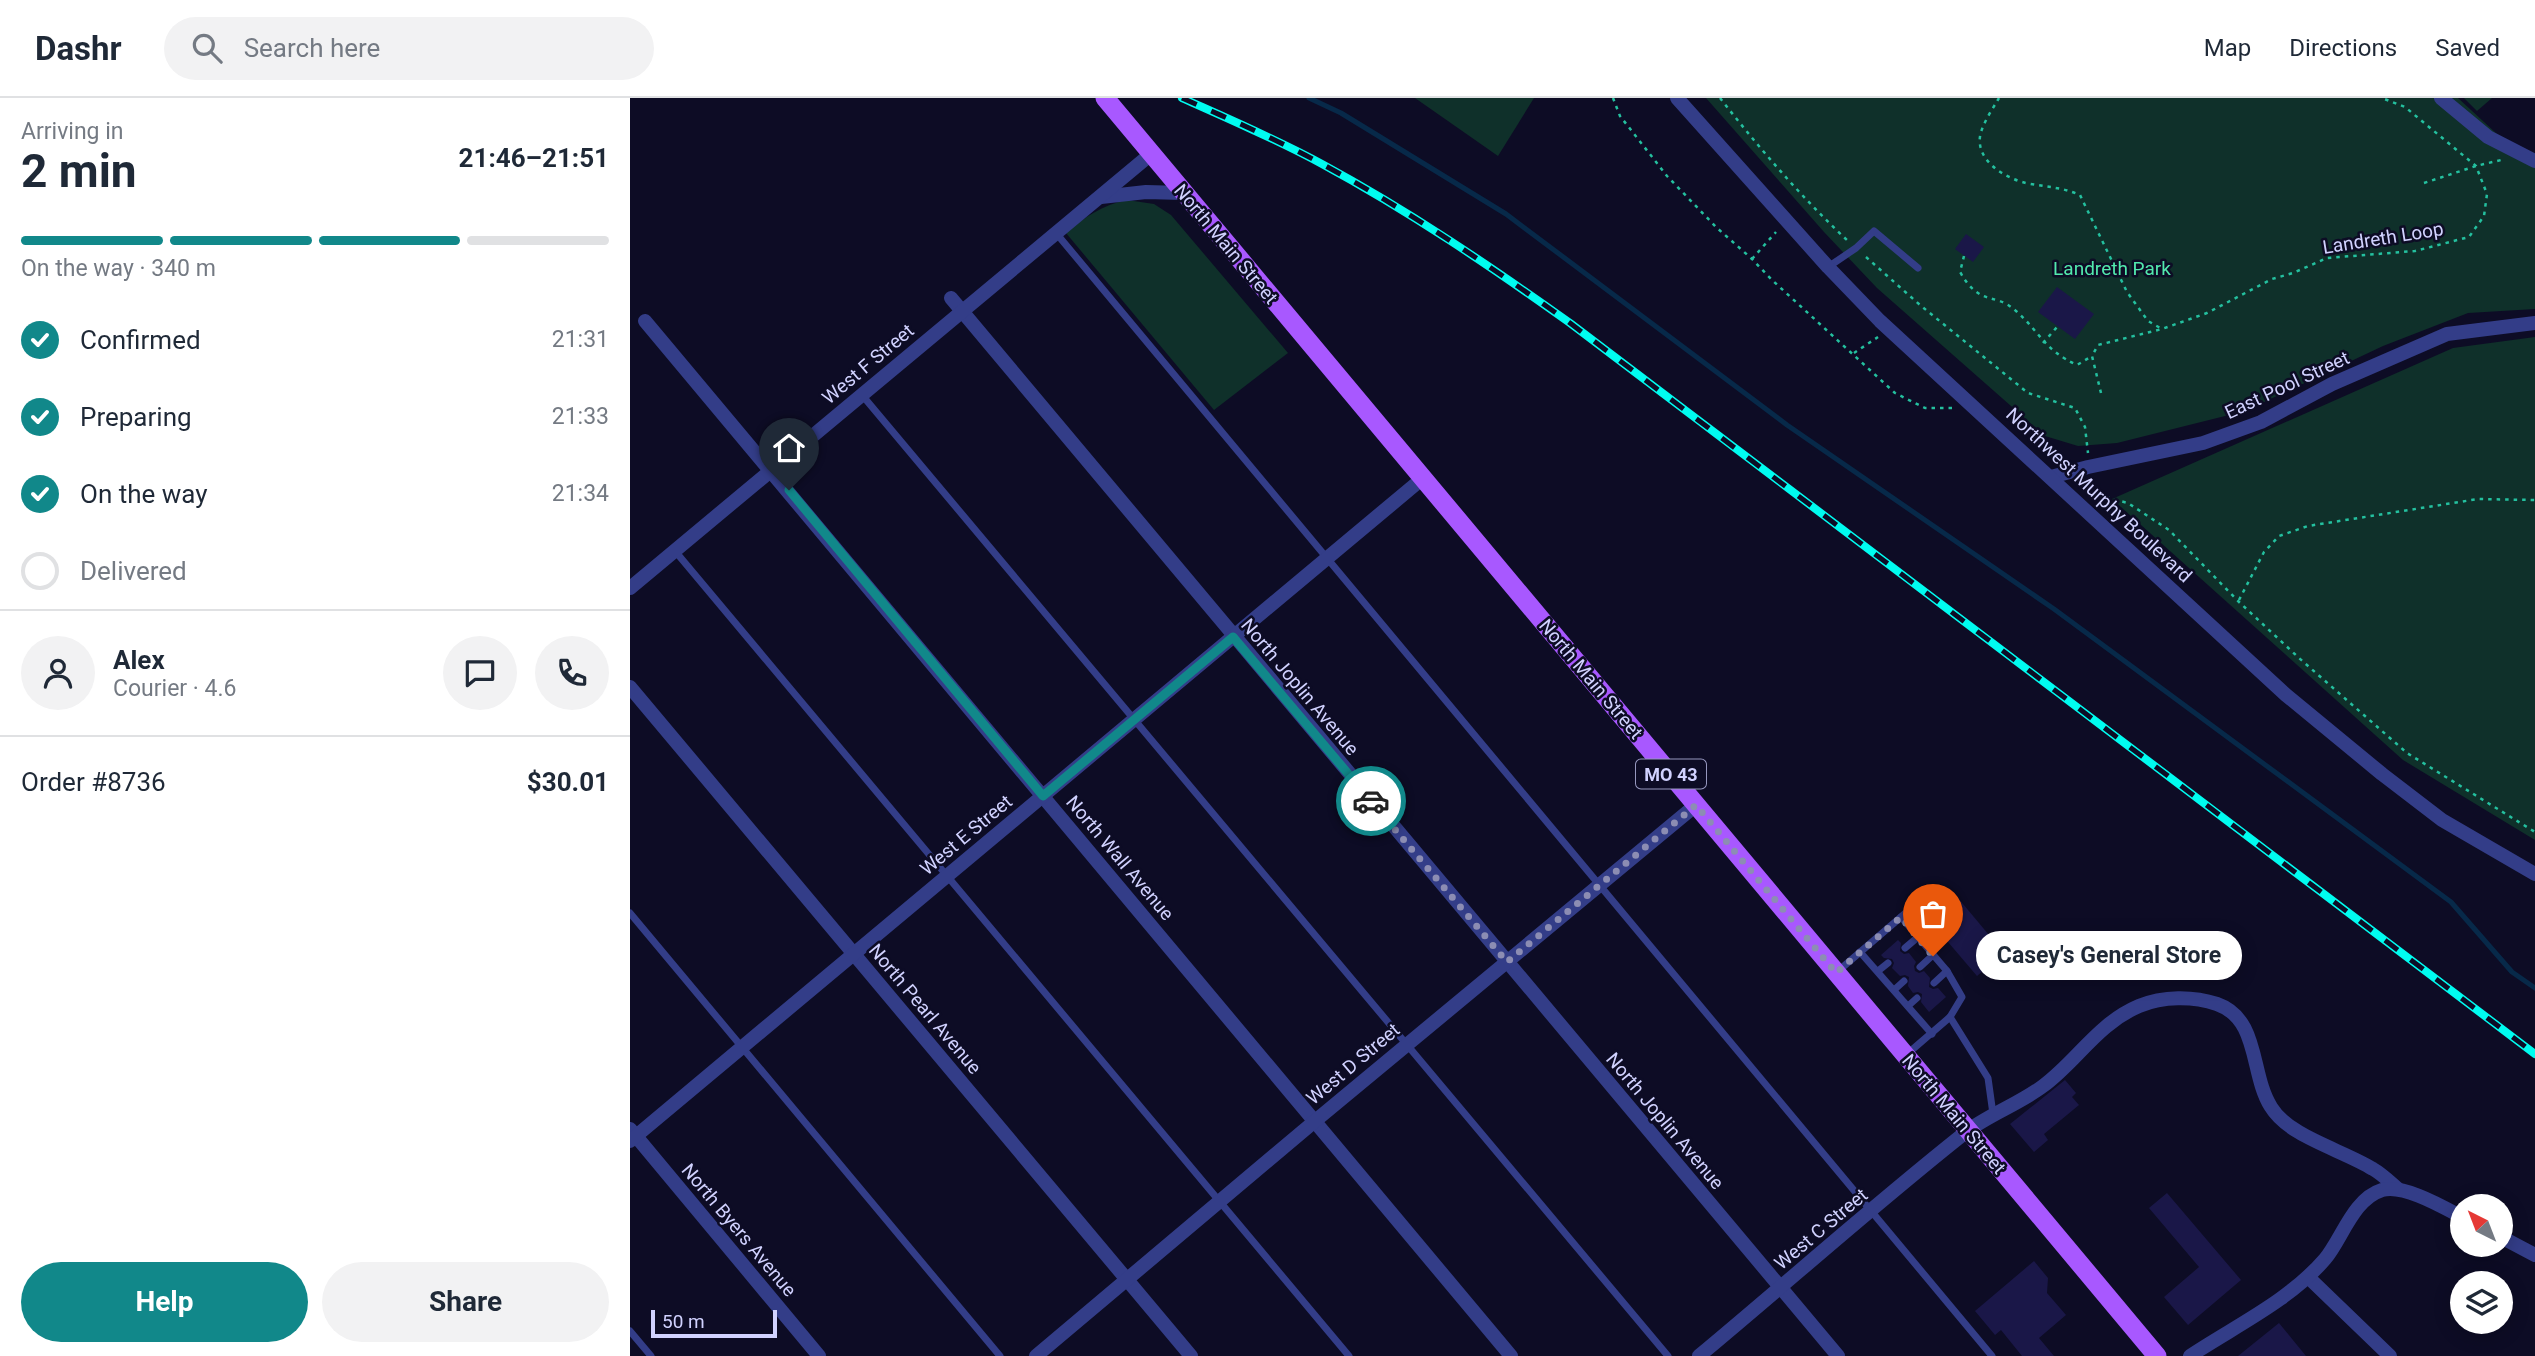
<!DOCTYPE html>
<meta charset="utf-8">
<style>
:root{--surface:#fff;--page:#f2f2f3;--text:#1f2937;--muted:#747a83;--line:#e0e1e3;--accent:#11888a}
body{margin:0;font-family:Roboto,sans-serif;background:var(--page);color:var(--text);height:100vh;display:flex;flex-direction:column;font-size:26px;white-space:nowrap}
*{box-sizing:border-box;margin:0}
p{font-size:23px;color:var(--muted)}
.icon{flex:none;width:38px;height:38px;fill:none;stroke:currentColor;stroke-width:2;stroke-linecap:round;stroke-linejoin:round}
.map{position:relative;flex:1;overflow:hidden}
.details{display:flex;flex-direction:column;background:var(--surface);width:630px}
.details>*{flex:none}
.needle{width:46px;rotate:318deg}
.controls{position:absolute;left:1820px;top:1096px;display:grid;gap:14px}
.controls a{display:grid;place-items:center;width:63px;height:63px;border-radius:50%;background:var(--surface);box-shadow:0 4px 18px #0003;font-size:35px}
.scale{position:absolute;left:21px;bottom:18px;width:126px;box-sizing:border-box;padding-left:7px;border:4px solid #d1d2ff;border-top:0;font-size:19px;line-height:24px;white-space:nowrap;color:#d1d2ff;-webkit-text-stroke:5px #0d0c25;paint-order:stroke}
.pin{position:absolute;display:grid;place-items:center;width:60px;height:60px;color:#fff;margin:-72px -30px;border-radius:50% 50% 50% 0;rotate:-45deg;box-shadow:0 0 7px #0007}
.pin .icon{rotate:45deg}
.courier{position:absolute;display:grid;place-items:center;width:70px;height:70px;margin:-35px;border:5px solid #11888a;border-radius:50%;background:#fff;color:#222;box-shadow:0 2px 9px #0007}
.bubble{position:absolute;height:49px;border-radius:24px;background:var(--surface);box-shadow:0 4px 18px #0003;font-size:23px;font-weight:700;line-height:49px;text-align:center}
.overview em{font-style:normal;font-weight:700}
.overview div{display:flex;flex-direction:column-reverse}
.overview{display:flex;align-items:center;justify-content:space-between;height:119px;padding:0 21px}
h1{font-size:46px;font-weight:700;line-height:52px}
.bar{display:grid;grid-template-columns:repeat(4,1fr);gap:10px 7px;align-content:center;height:84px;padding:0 21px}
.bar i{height:9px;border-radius:5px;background:var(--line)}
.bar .on{background:var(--accent)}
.bar p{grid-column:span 4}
.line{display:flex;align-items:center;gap:18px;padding:0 21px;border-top:2px solid var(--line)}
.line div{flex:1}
.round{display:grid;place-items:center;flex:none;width:74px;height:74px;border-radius:37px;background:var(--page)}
ol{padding:0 21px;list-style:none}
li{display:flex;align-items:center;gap:21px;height:77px}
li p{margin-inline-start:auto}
li .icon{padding:7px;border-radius:50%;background:var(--accent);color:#fff;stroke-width:4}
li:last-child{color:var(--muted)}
li i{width:38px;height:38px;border:4px solid var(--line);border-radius:50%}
.button{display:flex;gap:14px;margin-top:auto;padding:14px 21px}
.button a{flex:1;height:80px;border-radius:42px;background:var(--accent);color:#fff;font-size:28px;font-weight:700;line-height:80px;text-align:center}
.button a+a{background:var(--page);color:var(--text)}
header{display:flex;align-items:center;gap:42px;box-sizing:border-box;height:98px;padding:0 35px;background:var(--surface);border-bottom:2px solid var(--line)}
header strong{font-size:33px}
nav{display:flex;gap:38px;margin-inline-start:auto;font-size:24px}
.search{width:490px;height:63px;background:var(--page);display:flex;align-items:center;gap:18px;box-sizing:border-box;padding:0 24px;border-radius:38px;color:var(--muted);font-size:26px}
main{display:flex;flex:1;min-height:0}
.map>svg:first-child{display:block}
.green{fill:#0f302a}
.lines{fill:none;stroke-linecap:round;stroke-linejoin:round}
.stream{stroke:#072949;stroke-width:5}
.building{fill:#1a1748}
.path{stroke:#24c09f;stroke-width:2.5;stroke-dasharray:3.5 5;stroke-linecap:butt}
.service{stroke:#333d88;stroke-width:7}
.minor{stroke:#333d88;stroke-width:14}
.tertiary{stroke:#333d88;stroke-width:14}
.primary{stroke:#a858ff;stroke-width:19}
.rail-casing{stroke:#00fcf0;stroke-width:8}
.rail{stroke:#0d0c25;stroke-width:5;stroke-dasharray:16;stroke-linecap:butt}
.done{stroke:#8c8db3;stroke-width:7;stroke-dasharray:0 12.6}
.route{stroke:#11888a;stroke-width:9}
.labels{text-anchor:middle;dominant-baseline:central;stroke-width:5;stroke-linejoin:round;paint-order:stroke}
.shield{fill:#0d0c25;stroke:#9697be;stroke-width:2}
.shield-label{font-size:18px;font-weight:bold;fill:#d1d2ff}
.street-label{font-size:19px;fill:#d1d2ff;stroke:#0d0c25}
.park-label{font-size:19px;fill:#52e9ad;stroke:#0d0c25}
</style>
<header>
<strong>Dashr</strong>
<div class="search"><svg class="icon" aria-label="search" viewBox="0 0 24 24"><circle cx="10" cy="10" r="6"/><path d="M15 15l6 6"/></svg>Search here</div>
<nav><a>Map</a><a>Directions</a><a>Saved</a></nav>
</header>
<main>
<section class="details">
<div class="overview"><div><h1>2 min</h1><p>Arriving in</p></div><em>21:46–21:51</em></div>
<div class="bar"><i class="on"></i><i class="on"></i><i class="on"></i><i></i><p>On the way · 340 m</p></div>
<ol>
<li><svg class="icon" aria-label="check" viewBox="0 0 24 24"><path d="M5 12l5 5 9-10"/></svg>Confirmed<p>21:31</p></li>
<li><svg class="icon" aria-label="check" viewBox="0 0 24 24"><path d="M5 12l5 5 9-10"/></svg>Preparing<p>21:33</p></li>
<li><svg class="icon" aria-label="check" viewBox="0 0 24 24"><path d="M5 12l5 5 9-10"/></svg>On the way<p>21:34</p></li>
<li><i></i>Delivered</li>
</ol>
<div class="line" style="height:126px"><a class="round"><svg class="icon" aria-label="person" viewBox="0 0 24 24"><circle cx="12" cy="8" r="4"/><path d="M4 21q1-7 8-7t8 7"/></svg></a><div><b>Alex</b><p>Courier · 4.6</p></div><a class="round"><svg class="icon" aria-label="chat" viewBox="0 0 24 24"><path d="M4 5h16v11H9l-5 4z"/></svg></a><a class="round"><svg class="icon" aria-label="phone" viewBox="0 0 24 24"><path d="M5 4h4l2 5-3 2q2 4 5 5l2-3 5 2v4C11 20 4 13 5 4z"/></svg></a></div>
<div class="line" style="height:91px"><div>Order #8736</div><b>$30.01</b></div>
<div class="button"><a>Help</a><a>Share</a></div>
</section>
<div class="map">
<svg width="1905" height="1258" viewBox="0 0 1905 1258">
<rect width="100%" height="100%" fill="#0d0c25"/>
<g class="green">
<path d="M 785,0 L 904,0 L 868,58 Z"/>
<path d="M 1076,0 L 1828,0 L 1867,36 L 1905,57 L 1905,211 L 1838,215 L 1753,248 L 1615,313 L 1487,345 L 1448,348 L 1415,338 L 1247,190 L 1194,134 Z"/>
<path d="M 1834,0 L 1862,0 L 1847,13 Z"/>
<path d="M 497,102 L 524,106 L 541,117 L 658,255 L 584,312 L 436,135 C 455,119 472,107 497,102 Z"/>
<path d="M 1905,239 L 1905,742 L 1773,662 L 1482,401 L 1823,250 Z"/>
</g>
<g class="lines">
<path class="stream" d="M 679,0 L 711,15 L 876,116 L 1157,327 L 1424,511 L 1821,804 L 1882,874 L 1905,890"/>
</g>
<g class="building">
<path d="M 1336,136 L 1354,149 L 1343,164 L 1325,151 Z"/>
<path d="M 1427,189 L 1464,216 L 1445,241 L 1408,214 Z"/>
<path d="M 1323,794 L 1374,855 L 1347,878 L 1295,817 Z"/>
<path d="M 1268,842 L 1271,845 L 1270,853 L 1274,856 L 1279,855 L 1286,864 L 1284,868 L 1285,873 L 1289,875 L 1294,873 L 1300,880 L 1299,889 L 1303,891 L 1308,890 L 1316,899 L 1299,914 L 1291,904 L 1292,896 L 1288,894 L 1283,895 L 1278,888 L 1279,879 L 1275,877 L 1270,878 L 1262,870 L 1264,865 L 1262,861 L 1254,860 L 1251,857 Z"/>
<path d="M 1435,982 L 1446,995 L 1442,999 L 1449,1007 L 1414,1036 L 1418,1042 L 1404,1054 L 1380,1026 Z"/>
<path d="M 1537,1095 L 1611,1182 L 1558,1227 L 1534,1199 L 1569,1169 L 1519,1110 Z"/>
<path d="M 1404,1163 L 1418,1180 L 1417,1195 L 1436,1217 L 1409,1240 L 1424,1258 L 1392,1258 L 1371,1232 L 1365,1237 L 1345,1213 Z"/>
<path d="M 1649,1225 L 1676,1258 L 1608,1258 Z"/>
</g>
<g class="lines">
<g class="path">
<path d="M 983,0 L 990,18 L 1037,78 L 1086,129 L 1122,161 L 1142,182 L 1265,295 L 1295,310 L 1322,310"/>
<path d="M 1090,0 C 1130,51 1171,99 1218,143"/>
<path d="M 1369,0 C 1363,10 1355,22 1351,34 C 1343,61 1374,80 1396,85 C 1415,89 1432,89 1450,97 L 1497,194 L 1518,223 L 1532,231"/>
<path d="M 1794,85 L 1846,68 L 1871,62"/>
<path d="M 1334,158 L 1330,174 C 1351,210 1364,193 1386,213 C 1410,234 1414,252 1447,267 L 1462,258"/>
<path d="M 1236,159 L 1290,207 L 1398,295 L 1445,310 L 1455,329 L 1458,355"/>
<path d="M 1122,161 L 1146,134"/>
<path d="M 1413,245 L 1427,229"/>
<path d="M 1224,255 L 1248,239"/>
<path d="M 1471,295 L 1462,258 L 1468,247 L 1532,231 L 1577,215 L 1642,181 L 1663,175 L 1697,160 L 1785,153 L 1839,139 L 1854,118 L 1857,96 L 1846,68 L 1775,9 L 1752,0"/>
<path d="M 1460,383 L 1461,392 L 1482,401 L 1498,405 L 1539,432 L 1608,503 L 1669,560 L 1777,655 L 1905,734"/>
<path d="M 1609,502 L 1634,454 L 1649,438 L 1678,428 L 1848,401 L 1905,402"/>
</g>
<g class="service">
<path d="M 426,135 L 1362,1258"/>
<path d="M 1198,169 L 1226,150 L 1244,133 L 1288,170"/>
<path d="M 232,297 L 1038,1258"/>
<path d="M 45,453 L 719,1258"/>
<path d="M 0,815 L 370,1258"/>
<path d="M 1271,819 L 1296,797"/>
<path d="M 1275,850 L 1288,839"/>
<path d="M 1230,854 L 1302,936"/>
<path d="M 1290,869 L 1303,857"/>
<path d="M 1248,873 L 1258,865"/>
<path d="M 1207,874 L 1271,819 L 1317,873 L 1332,899 L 1320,919 L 1358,980 L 1363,1016"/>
<path d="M 1304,885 L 1317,873"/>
<path d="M 1264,892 L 1274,883"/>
<path d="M 1278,908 L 1287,900"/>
<path d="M 1276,957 L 1320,919"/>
<path d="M 0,1233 L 21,1258"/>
</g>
<g class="minor">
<path d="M 1811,0 L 1858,39 L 1905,63"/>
<path d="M 471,99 L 516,94 L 553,95"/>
<path d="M 321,200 L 1208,1258"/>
<path d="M 15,223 L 881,1258"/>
<path d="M 1421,379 L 1458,369 L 1573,345 L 1631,324 L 1702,286 L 1817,236 L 1905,225"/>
<path d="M 0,490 L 521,56"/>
<path d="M 0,589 L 561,1258"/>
<path d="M 0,1031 L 189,1258"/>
<path d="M 1871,1139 L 1905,1157"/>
<path d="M 1678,1179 L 1760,1258"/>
<path d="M 406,1258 L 685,1023 L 1066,707"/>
<path d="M 1069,1258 C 1158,1184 1245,1106 1336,1034 C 1360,1016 1389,1006 1413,988 C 1448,962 1467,926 1509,908 C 1533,898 1563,898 1587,906 C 1630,921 1620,976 1641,1009 C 1659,1039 1713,1052 1743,1071 C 1752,1076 1760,1084 1768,1091"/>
<path d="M 1560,1258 C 1605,1228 1659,1203 1695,1161 C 1712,1141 1723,1101 1752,1092 C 1774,1086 1813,1109 1832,1119"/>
</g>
<g class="tertiary">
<path d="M 1047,0 L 1198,169 L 1250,223 L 1656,597 L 1752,676 L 1812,722 L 1905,776"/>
<path d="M 0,1043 L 793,380"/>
</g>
<path class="primary" d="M 475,0 L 1527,1258"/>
<g class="rail-casing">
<path id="rail" d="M 552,0 C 599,21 646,41 692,66 C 779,113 860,168 940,225 L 1905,956"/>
</g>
<use href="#rail" class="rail"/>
</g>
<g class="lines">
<path class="done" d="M 741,703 L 877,864 L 1066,707 L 1206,875 L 1271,819 L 1303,858"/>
<path class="route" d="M 159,392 L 413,698 L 603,539 L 741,703"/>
</g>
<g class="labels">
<rect class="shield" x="1006" y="661.5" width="70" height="29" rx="5"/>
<g class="shield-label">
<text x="1041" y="676">MO 43</text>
</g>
<g class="street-label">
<text transform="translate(1753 140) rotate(-9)">Landreth Loop</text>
<text transform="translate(596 146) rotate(50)">North Main Street</text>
<text transform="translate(238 266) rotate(-40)">West F Street</text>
<text transform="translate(1657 287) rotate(-25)">East Pool Street</text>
<text transform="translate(1469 397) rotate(43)">Northwest Murphy Boulevard</text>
<text transform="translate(961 581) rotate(50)">North Main Street</text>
<text transform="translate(670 589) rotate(50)">North Joplin Avenue</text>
<text transform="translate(336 737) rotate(-40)">West E Street</text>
<text transform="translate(490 760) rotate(50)">North Wall Avenue</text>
<text transform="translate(295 911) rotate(50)">North Pearl Avenue</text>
<text transform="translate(723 966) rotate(-40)">West D Street</text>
<text transform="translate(1324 1016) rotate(50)">North Main Street</text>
<text transform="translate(1035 1023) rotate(50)">North Joplin Avenue</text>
<text transform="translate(1191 1131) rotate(-40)">West C Street</text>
<text transform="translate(109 1132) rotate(50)">North Byers Avenue</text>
</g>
<g class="park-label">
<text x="1482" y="170">Landreth Park</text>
</g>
</g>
</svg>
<div class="controls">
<a><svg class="needle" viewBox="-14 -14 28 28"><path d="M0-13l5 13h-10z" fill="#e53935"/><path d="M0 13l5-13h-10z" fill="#747a83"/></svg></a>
<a><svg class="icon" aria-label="layers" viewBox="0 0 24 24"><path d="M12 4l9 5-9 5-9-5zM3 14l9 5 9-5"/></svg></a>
</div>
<div class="scale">50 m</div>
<div class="pin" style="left:1303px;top:858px;background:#ea580c"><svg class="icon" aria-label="bag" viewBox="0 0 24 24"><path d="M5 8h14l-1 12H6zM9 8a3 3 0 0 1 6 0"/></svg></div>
<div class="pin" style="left:159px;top:392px;background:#1f2937"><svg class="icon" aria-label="home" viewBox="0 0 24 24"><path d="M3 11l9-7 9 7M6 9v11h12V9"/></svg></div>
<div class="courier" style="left:741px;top:703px"><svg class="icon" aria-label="car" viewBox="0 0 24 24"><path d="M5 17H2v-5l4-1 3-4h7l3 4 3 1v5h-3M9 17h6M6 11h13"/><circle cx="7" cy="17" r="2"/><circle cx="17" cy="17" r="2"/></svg></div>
<div class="bubble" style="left:1346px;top:833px;width:266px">Casey's General Store</div>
</div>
</main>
